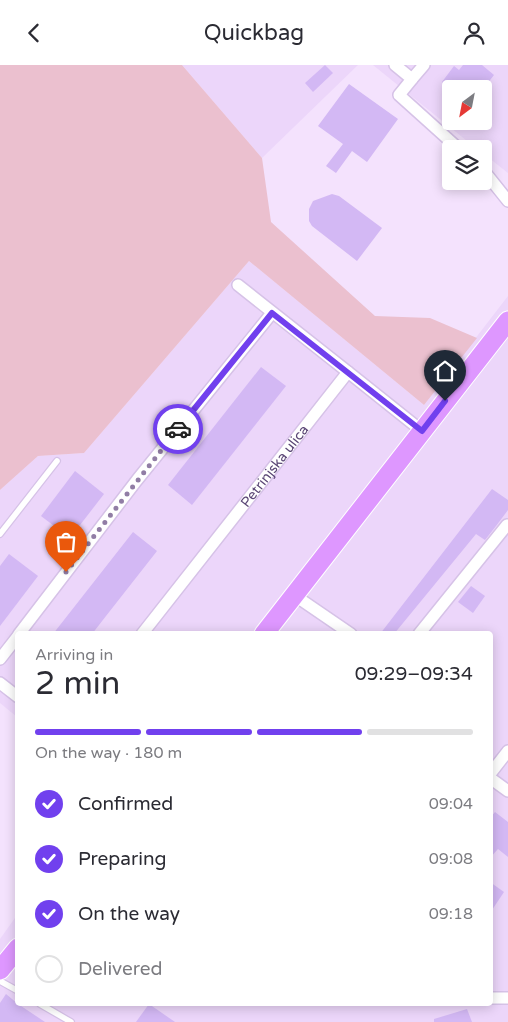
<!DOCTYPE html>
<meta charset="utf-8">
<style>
:root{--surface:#fff;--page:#f7f7f7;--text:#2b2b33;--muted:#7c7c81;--line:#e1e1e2;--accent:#7140ee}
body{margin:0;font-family:"Varela Round",sans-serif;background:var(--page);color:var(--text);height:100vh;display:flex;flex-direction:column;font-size:19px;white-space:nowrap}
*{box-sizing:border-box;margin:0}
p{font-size:16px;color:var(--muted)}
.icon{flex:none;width:28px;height:28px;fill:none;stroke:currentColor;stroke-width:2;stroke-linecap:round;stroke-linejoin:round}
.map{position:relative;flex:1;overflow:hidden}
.panel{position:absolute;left:15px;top:566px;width:478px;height:375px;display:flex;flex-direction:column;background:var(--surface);border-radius:5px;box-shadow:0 2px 12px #0003}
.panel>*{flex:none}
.needle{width:32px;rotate:212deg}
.buttons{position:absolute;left:442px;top:15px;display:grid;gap:10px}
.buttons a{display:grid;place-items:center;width:50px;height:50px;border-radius:5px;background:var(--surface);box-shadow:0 2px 12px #0003;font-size:25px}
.pin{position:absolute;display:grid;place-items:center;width:42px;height:42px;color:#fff;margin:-51px -21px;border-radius:50% 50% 50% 0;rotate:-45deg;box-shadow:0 0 5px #0007}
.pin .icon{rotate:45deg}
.courier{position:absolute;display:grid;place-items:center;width:50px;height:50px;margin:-25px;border:4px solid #7140ee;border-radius:50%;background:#fff;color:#222;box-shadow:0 1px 6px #0007}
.headline em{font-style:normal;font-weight:600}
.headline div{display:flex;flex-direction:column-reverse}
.headline{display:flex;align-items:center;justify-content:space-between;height:85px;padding:0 20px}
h1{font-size:32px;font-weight:600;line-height:38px}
.bar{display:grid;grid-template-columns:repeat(4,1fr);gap:8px 5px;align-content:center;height:60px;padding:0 20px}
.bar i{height:6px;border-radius:4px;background:var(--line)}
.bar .on{background:var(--accent)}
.bar p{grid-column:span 4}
ol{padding:0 20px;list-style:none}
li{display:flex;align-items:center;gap:15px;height:55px}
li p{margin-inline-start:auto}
li .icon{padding:5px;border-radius:50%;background:var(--accent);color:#fff;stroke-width:4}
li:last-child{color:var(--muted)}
li i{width:28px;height:28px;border:2px solid var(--line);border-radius:50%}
header{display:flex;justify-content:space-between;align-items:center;height:65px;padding:0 20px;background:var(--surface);font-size:22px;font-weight:600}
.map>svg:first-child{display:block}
.residential{fill:#ecd6fa;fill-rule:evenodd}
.green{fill:#ebc0cf}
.building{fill:#d3b8f4}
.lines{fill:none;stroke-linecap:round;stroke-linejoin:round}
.service-casing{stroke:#d6c2e7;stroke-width:8}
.minor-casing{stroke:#d6c2e7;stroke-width:14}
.primary-casing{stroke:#fff;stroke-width:21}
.service{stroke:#fff;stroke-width:5.5}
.minor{stroke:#fff;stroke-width:11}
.primary{stroke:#de97ff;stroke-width:19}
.done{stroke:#917da5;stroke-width:5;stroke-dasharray:0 9}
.route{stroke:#7140ee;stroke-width:6}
.labels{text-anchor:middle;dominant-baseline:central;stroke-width:4.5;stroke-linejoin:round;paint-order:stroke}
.street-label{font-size:14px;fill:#5b4776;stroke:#f8e9ff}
</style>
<header><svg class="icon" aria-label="back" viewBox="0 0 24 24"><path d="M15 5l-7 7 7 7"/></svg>Quickbag<svg class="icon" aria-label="person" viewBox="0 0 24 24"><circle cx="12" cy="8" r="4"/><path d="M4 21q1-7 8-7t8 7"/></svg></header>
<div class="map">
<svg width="508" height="957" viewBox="0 0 508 957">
<rect width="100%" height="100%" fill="#f4e2fd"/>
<g class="residential">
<path d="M 182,0 L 358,0 L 262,93 Z"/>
<path d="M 373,0 L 508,0 L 508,108 L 484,89 L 484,84 L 477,84 ZM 451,24 L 484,24 L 484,56 L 451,56 Z"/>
<path d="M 249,196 L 424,340 L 508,231 L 508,957 L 0,957 L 0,874 L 17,850 L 18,939 L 490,939 L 490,569 L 18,569 L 17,652 L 0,638 L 0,425 L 38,391 L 84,388 Z"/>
</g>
<path class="green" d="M 0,0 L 182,0 L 262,93 L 271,157 L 375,251 L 430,253 L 477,273 L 424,340 L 249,196 L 84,388 L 38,391 L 0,425 Z"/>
<g class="building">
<path d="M 325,0 L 333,8 L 313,27 L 305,18 Z"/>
<path d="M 463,0 L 482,0 L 494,10 L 483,24 L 450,24 L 442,17 L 454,1 L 459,5 Z"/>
<path d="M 349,19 L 398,54 L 367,97 L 352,86 L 336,108 L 326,101 L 343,79 L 318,61 Z"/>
<path d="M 332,129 L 339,131 L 382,163 L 357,196 L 312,161 L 309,156 L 309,144 L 313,136 Z"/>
<path d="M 261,302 L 286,321 L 192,440 L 168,420 Z"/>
<path d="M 75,406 L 104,429 L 70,473 L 41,451 Z"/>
<path d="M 492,424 L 508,435 L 508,445 L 496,461 L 485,475 L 476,469 L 394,569 L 380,569 Z"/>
<path d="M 133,467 L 157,486 L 106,551 L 92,569 L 53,569 Z"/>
<path d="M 9,489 L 38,511 L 0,561 L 0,501 Z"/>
<path d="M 471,521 L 485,531 L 473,548 L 458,537 Z"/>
<path d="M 495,747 L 508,757 L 508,792 L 498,784 L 490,793 L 490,753 Z"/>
<path d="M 490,817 L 504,827 L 490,848 Z"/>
<path d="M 6,929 L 18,939 L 45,957 L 0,957 L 0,938 Z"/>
<path d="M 149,939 L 175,957 L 136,957 Z"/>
<path d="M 467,944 L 472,957 L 434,957 L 434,954 Z"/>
</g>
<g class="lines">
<g class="service-casing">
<g id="service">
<path d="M 0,469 L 57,396"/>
<path d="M 0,916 L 18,926"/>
<path d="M 40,939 L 71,957"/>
</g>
</g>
<g class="minor-casing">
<g id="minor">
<path d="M 395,0 L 412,14 L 399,30 L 459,84"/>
<path d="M 412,14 L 424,0"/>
<path d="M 484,106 L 508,136"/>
<path d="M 238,220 L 348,307"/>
<path d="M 294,530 L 351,569"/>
<path d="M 19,569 L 137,415 L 272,248"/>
<path id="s1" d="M 142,569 L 348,307 L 422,366"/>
<path d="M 419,569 L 507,460"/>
<path d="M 0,594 L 18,571"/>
<path d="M 0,618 L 18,632"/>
<path d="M 490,709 L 508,686"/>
<path d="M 490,713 L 508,726"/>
<path d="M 490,933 L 508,933"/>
</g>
</g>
<g class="primary-casing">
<g id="primary">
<path d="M 264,569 L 508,256"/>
<path d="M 0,905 L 18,883"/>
</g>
</g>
<use href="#service" class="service"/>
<use href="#minor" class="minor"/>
<use href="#primary" class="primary"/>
</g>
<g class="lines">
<path class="done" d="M 66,507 L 178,364"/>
<path class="route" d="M 178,364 L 272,248 L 422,366 L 445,336"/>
</g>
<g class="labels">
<g class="street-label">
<text stroke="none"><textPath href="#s1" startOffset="214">Petrinjska ulica</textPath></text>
</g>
</g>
</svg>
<div class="buttons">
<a><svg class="needle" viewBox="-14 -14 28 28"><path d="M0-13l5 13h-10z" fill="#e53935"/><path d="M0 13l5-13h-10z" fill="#7c7c81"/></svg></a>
<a><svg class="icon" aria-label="layers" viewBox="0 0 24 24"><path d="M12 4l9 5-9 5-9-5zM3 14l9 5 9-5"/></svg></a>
</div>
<div class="pin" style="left:66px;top:507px;background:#ea580c"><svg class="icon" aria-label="bag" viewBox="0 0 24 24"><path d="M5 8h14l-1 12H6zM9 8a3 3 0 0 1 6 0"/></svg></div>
<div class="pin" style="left:445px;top:336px;background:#1f2937"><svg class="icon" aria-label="home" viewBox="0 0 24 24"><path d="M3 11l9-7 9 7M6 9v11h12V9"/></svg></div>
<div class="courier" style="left:178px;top:364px"><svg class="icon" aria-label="car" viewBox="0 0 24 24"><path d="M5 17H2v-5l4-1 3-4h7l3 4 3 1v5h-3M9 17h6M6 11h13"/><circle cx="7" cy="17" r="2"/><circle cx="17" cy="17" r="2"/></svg></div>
<section class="panel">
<div class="headline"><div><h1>2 min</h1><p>Arriving in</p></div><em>09:29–09:34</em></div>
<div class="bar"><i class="on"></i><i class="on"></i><i class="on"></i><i></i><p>On the way · 180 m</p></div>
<ol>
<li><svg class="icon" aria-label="check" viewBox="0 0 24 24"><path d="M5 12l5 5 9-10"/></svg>Confirmed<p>09:04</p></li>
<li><svg class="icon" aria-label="check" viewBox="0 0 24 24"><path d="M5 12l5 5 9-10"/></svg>Preparing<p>09:08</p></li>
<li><svg class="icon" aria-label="check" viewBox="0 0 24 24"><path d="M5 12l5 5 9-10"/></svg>On the way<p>09:18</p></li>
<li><i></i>Delivered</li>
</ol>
</section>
</div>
